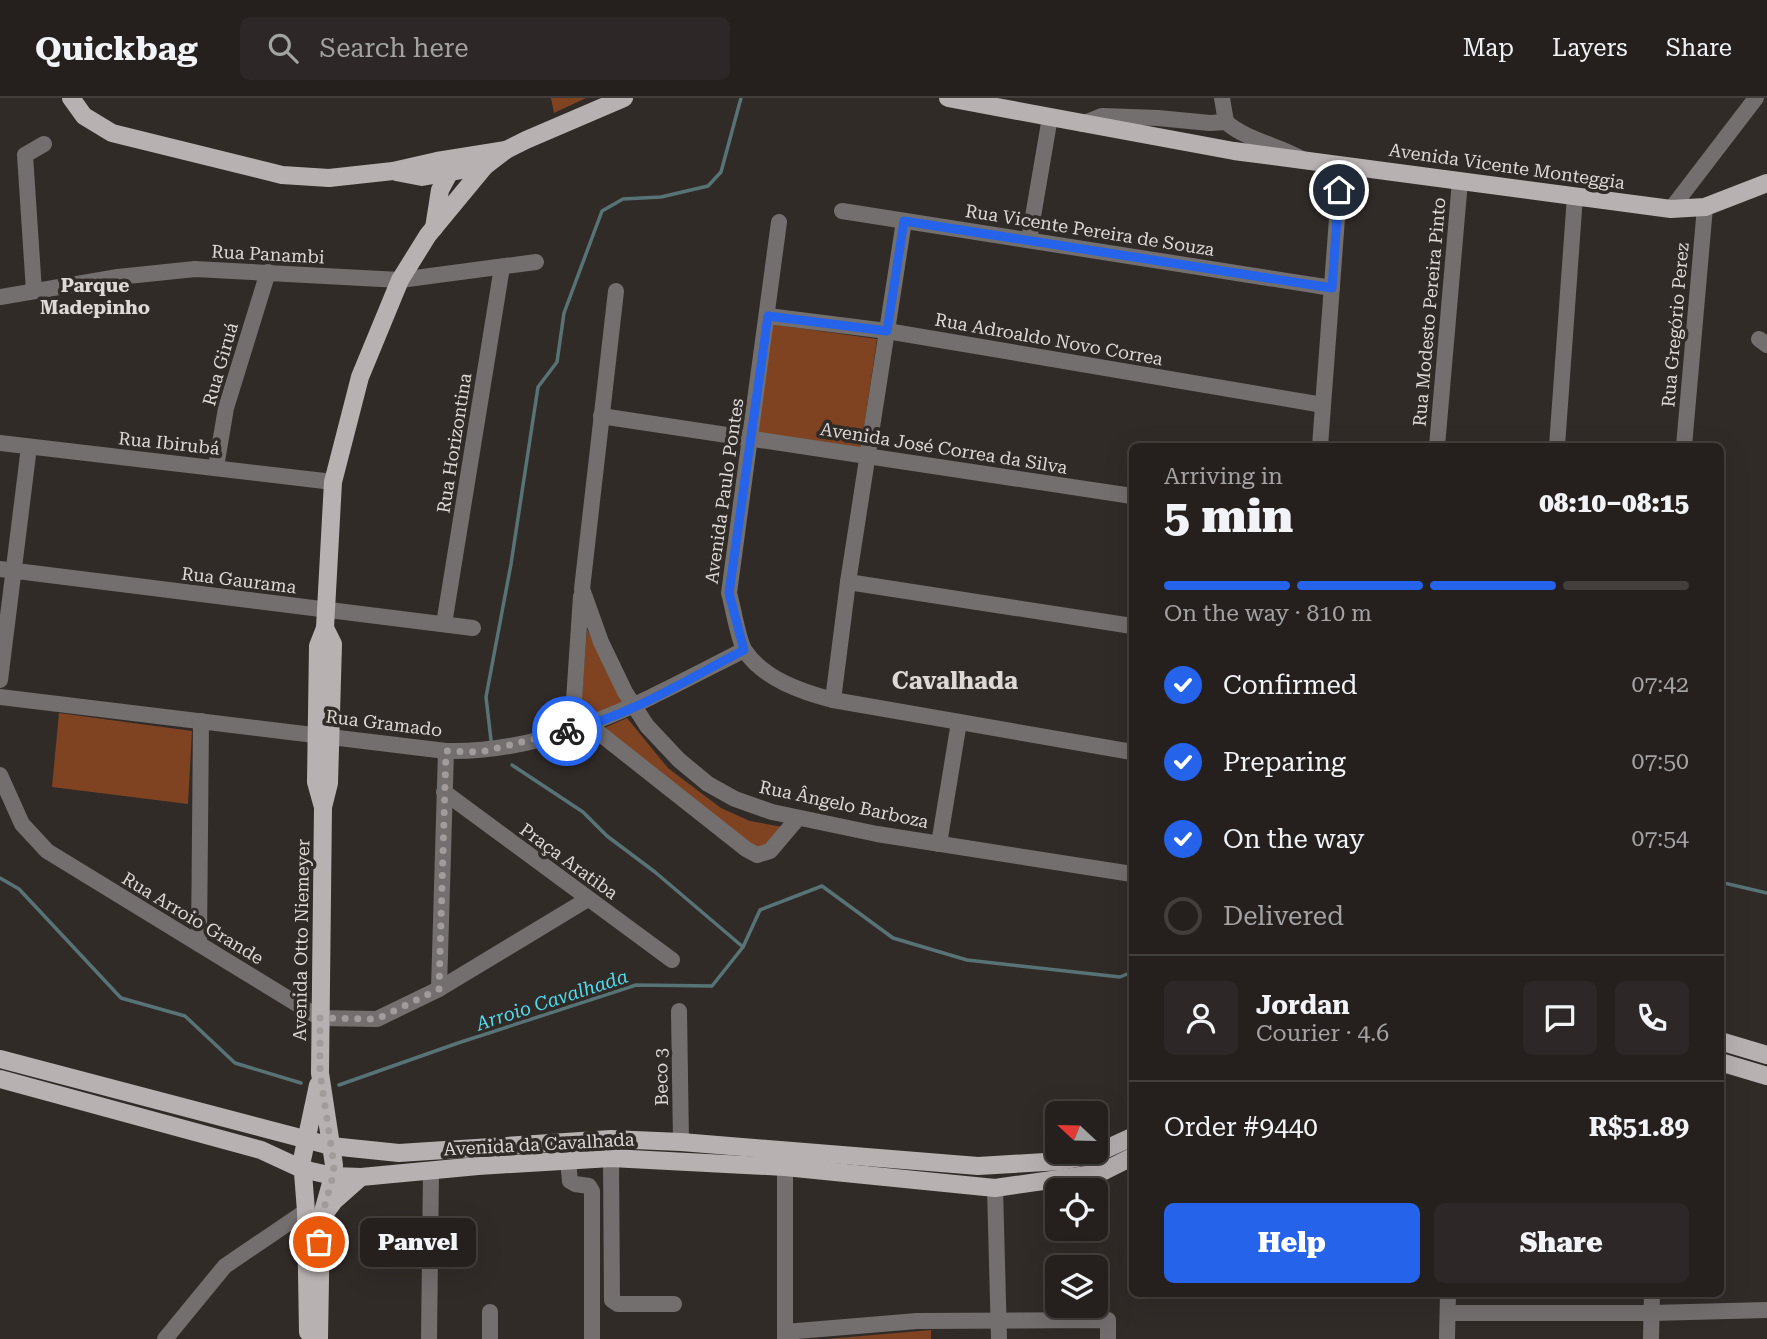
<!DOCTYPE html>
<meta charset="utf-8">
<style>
:root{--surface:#25201e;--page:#2d2827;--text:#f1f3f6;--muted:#a3a3a4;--line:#423e3c;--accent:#2563eb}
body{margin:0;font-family:"Roboto Serif",serif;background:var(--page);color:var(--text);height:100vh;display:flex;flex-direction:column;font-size:26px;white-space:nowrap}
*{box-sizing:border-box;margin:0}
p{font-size:23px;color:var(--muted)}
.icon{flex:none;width:38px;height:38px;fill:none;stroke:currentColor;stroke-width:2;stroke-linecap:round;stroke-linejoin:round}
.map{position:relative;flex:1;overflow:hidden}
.drawer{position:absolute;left:1129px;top:345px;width:595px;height:854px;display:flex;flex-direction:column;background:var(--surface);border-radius:10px;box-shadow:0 7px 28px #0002,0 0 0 2px var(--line)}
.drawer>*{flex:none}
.needle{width:46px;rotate:292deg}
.controls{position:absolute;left:1045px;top:1003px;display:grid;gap:14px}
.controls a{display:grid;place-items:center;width:63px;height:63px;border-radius:10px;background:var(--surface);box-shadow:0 7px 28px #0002,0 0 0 2px var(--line);font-size:35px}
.pin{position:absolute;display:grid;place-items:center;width:60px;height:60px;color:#fff;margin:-30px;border:4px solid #fff;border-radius:50%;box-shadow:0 2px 7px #0007}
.courier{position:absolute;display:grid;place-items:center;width:70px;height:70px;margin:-35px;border:5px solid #2563eb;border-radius:50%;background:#fff;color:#222;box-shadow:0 2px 9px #0007}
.bubble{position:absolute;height:49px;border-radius:10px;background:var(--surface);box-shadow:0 7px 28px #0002,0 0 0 2px var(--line);font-size:23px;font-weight:800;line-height:49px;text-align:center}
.head em{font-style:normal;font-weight:800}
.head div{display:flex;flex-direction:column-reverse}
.head{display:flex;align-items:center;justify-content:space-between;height:119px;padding:0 35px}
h1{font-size:46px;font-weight:800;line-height:52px}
.bar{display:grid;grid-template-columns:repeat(4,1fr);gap:10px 7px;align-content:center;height:84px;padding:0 35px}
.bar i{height:9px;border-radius:5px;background:var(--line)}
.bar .selected{background:var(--accent)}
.bar p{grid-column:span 4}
.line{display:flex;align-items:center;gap:18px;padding:0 35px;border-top:2px solid var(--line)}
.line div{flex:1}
.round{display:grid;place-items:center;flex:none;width:74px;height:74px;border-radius:10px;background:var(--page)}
ol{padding:0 35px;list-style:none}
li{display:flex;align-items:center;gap:21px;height:77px}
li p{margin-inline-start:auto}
li .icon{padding:7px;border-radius:50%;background:var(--accent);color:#fff;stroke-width:4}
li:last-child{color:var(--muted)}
li i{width:38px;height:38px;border:4px solid var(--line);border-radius:50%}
.primary-button{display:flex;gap:14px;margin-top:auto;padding:14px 35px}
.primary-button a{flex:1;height:80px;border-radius:10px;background:var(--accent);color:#fff;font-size:28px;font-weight:800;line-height:80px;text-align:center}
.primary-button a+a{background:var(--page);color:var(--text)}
header{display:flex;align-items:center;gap:42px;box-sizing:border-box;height:98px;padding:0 35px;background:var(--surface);border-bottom:2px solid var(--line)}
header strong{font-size:33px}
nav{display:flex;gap:38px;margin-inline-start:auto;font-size:24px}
.search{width:490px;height:63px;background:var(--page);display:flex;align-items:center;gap:18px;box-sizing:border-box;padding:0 24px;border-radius:10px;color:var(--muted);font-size:26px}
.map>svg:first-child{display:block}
.green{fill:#7f4322}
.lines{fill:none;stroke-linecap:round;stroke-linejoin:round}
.stream{stroke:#577376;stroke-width:3.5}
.minor{stroke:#736f6f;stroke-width:16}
.major{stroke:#b8b1b2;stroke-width:18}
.done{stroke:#a19c9a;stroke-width:7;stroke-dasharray:0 12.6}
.route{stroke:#2563eb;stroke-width:9}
.labels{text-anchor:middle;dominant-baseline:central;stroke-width:7;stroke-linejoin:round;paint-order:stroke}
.street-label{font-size:18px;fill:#ddd9d7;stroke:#312b28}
.neighbourhood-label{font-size:19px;font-weight:bold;fill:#ddd9d7;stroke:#312b28}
.water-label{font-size:19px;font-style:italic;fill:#50daed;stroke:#312b28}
.district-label{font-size:24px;font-weight:bold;fill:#ddd9d7;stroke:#312b28}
</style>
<header>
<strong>Quickbag</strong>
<div class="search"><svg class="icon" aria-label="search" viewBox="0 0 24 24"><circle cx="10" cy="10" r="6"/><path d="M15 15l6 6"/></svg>Search here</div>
<nav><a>Map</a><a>Layers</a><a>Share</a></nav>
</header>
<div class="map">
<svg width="1767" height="1241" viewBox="0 0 1767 1241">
<rect width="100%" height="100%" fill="#312b28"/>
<g class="green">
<path d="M 551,0 L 586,0 L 554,15 Z"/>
<path d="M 770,226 L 877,241 L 861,351 L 754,336 Z"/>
<path d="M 587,531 L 622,604 L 591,618 L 581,610 Z"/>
<path d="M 59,615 L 192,633 L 188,706 L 52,689 Z"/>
<path d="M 627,620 L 668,670 L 721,710 L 750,723 L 783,729 L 771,748 L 759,752 L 602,631 Z"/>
<path d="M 931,1232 L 931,1241 L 827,1241 Z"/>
</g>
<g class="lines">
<g class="stream">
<path d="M 491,642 L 486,599 L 511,466 L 538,289 L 557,264 L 564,215 L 602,113 L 623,101 L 661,99 L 708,88 L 721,74 L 741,0"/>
<path d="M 512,667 L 583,714 L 607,738 L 655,774 L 743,849"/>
<path d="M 0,780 L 19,791 L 121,900 L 185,918 L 235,965 L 301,985"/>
<path d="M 1720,784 L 1767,795"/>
<path d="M 339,987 L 458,945 L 636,887 L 712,888 L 743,849 L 760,812 L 822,788 L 893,840 L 967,862 L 1120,879 L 1132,874"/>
</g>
<g class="minor">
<path d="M 1222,0 L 1226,24"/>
<path d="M 1082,26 L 1102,18 L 1158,20 L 1210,25 L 1226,24 C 1246,42 1278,47 1302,61"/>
<path d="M 1671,111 L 1756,0"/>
<path d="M 842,113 L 1332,190"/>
<path d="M 779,124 L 729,495 C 733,508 738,542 745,553 C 764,581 802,594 833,602 L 1132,654"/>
<path d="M 1029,142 L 1050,19"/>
<path d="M 34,193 L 25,57 L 44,46"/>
<path d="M 616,193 L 582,491 L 601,544 L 625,594 L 647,628 L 679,662 L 708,686 L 735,701 L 772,714 L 877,736 L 1132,776"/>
<path d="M 0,199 L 118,179 L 195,171 L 400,182 L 536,164"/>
<path d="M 768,218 L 887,233 L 1323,307"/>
<path d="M 1759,241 L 1767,247"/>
<path d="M 601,318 L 1132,398"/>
<path d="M 0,345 L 333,384"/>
<path d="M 1320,348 L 1341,67"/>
<path d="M 1437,348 L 1460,83"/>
<path d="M 1557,348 L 1575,98"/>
<path d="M 1684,348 L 1705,109"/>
<path d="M 216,369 L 226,310 L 268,174"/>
<path d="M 0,471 L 473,530"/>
<path d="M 848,484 L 1132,528"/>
<path d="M 444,526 L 502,169"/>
<path d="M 0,582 L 29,349"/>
<path d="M 0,599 L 446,653 C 554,656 651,599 744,552"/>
<path d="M 833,602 L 848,484 L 904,123"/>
<path d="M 589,627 L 746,751 L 757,757 L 770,753 L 798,720"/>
<path d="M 572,632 L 581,498"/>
<path d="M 0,677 L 22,726 L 47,753 L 320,920 L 377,921 L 439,891 L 588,801"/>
<path d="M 444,694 L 672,862"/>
<path d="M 939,746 L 959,624"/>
<path d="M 199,846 L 201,623"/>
<path d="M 439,891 L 446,653"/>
<path d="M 679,913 L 681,1044"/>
<path d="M 611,1060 L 612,1202 L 618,1206 L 674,1206"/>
<path d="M 568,1063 L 570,1083 L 575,1086 L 589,1088 L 592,1093 L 592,1241"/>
<path d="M 785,1069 L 785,1241"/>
<path d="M 995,1090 L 999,1241"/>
<path d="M 490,1214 L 490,1241"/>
<path d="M 1448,1215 L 1651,1215 L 1767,1212"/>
<path d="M 785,1234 L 917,1223 L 1108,1222 L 1108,1241"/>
<path d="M 165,1241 L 225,1168 L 306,1113"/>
<path d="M 429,1241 L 431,1073"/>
<path d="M 1447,1241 L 1448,1195"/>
<path d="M 1651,1241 L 1652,1195"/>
</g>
<g class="major">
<path d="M 71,0 L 84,18 L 112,35 L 282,77 L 329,80 L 393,73 L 437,63 L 506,52"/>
<path d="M 948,0 L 1234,53 L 1671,111 L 1705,109 L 1767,85"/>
<path d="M 396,74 L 422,79 L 485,68 L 506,52 L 526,42 L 624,0"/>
<path d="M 434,130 L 440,92 L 453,68"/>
<path d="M 323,709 L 316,684 L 318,548 L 325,530 L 333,384 L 360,279 L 400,182 L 428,137 L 485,68"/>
<path d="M 1720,943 L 1767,957"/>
<path d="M 0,961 L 331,1048 L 399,1055 L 611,1041 L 681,1044 L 978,1068 L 1062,1063 L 1095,1056 L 1132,1039"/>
<path d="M 1720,964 L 1767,978"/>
<path d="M 0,981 L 261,1052 L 302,1071 L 333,1078 L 361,1079 L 478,1068 L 611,1060 L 785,1069 L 995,1090 L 1100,1075 L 1132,1059"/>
<path d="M 325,1115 L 334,1103 L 361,1079"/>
<path d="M 308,1234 L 306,1113 L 302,1062 L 318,987"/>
<path d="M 319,1241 L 321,1121 L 333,1078 L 334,1067 L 320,975 L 323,709 L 329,685 L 333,546 L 325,530"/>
</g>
</g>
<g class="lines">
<path class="done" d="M 319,1144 L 321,1121 L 333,1078 L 334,1067 L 320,975 L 320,920 L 377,921 L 439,891 L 446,653 L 481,654 L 567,633"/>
<path class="route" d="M 567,633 C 630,618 688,581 744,552 L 729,495 L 768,218 L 887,233 L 904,123 L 1332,190 L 1339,92"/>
</g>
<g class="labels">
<g class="street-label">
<text transform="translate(1507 68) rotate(8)">Avenida Vicente Monteggia</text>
<text transform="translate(1090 132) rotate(9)">Rua Vicente Pereira de Souza</text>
<text transform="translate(268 156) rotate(3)">Rua Panambi</text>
<text transform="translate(1429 214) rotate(-85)">Rua Modesto Pereira Pinto</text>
<text transform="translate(1675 227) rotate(-85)">Rua Gregório Perez</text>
<text transform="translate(1049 241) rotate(10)">Rua Adroaldo Novo Correa</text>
<text transform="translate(220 266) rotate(-74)">Rua Giruá</text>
<text transform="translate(169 345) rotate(6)">Rua Ibirubá</text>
<text transform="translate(454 345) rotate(-81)">Rua Horizontina</text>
<text transform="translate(944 350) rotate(9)">Avenida José Correa da Silva</text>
<text transform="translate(724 393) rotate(-82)">Avenida Paulo Pontes</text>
<text transform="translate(239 482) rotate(7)">Rua Gaurama</text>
<text transform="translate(384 625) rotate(7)">Rua Gramado</text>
<text transform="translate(844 706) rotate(12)">Rua Ângelo Barboza</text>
<text transform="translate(569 763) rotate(36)">Praça Aratiba</text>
<text transform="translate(193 820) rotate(31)">Rua Arroio Grande</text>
<text transform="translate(301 842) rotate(-89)">Avenida Otto Niemeyer</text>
<text transform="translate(661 979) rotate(-91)">Beco 3</text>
<text transform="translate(539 1046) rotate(-3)">Avenida da Cavalhada</text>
</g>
<g class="neighbourhood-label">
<text x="95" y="187">Parque<tspan x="95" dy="22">Madepinho</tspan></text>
</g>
<g class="water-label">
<text transform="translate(552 902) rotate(-18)">Arroio Cavalhada</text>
</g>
<g class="district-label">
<text x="955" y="583">Cavalhada</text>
</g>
</g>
</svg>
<div class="controls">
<a><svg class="needle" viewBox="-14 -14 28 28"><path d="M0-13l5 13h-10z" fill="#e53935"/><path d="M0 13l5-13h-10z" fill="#a3a3a4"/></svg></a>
<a><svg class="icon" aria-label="locate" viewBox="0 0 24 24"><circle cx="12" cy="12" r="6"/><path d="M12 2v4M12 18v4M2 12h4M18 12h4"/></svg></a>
<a><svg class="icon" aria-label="layers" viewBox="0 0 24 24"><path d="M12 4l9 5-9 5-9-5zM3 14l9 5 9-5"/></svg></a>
</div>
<div class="pin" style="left:319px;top:1144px;background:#ea580c"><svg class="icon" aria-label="bag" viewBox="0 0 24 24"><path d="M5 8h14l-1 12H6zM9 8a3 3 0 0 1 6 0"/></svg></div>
<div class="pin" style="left:1339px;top:92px;background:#1f2937"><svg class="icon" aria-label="home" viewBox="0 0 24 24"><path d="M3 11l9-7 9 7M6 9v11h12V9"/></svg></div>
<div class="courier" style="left:567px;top:633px"><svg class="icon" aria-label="bike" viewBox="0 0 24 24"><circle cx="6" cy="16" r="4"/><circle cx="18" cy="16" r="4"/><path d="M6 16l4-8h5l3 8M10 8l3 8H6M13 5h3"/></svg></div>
<div class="bubble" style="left:360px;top:1120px;width:116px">Panvel</div>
<section class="drawer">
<div class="head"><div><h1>5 min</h1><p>Arriving in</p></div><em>08:10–08:15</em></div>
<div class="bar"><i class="selected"></i><i class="selected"></i><i class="selected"></i><i></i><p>On the way · 810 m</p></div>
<ol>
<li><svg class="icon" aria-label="check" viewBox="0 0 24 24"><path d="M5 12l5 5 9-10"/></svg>Confirmed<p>07:42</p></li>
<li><svg class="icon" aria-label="check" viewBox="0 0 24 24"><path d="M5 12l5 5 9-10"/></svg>Preparing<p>07:50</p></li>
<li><svg class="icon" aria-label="check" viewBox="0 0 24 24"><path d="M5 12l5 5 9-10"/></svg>On the way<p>07:54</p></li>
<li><i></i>Delivered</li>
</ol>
<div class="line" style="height:126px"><a class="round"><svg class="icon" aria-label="person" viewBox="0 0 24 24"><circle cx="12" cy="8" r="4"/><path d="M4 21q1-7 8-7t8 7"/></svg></a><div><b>Jordan</b><p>Courier · 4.6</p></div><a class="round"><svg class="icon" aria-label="chat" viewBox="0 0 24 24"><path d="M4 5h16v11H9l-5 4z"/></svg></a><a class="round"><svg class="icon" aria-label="phone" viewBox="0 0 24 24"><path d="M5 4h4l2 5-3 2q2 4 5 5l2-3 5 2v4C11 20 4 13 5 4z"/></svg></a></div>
<div class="line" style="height:91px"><div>Order #9440</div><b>R$51.89</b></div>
<div class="primary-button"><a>Help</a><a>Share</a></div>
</section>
</div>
